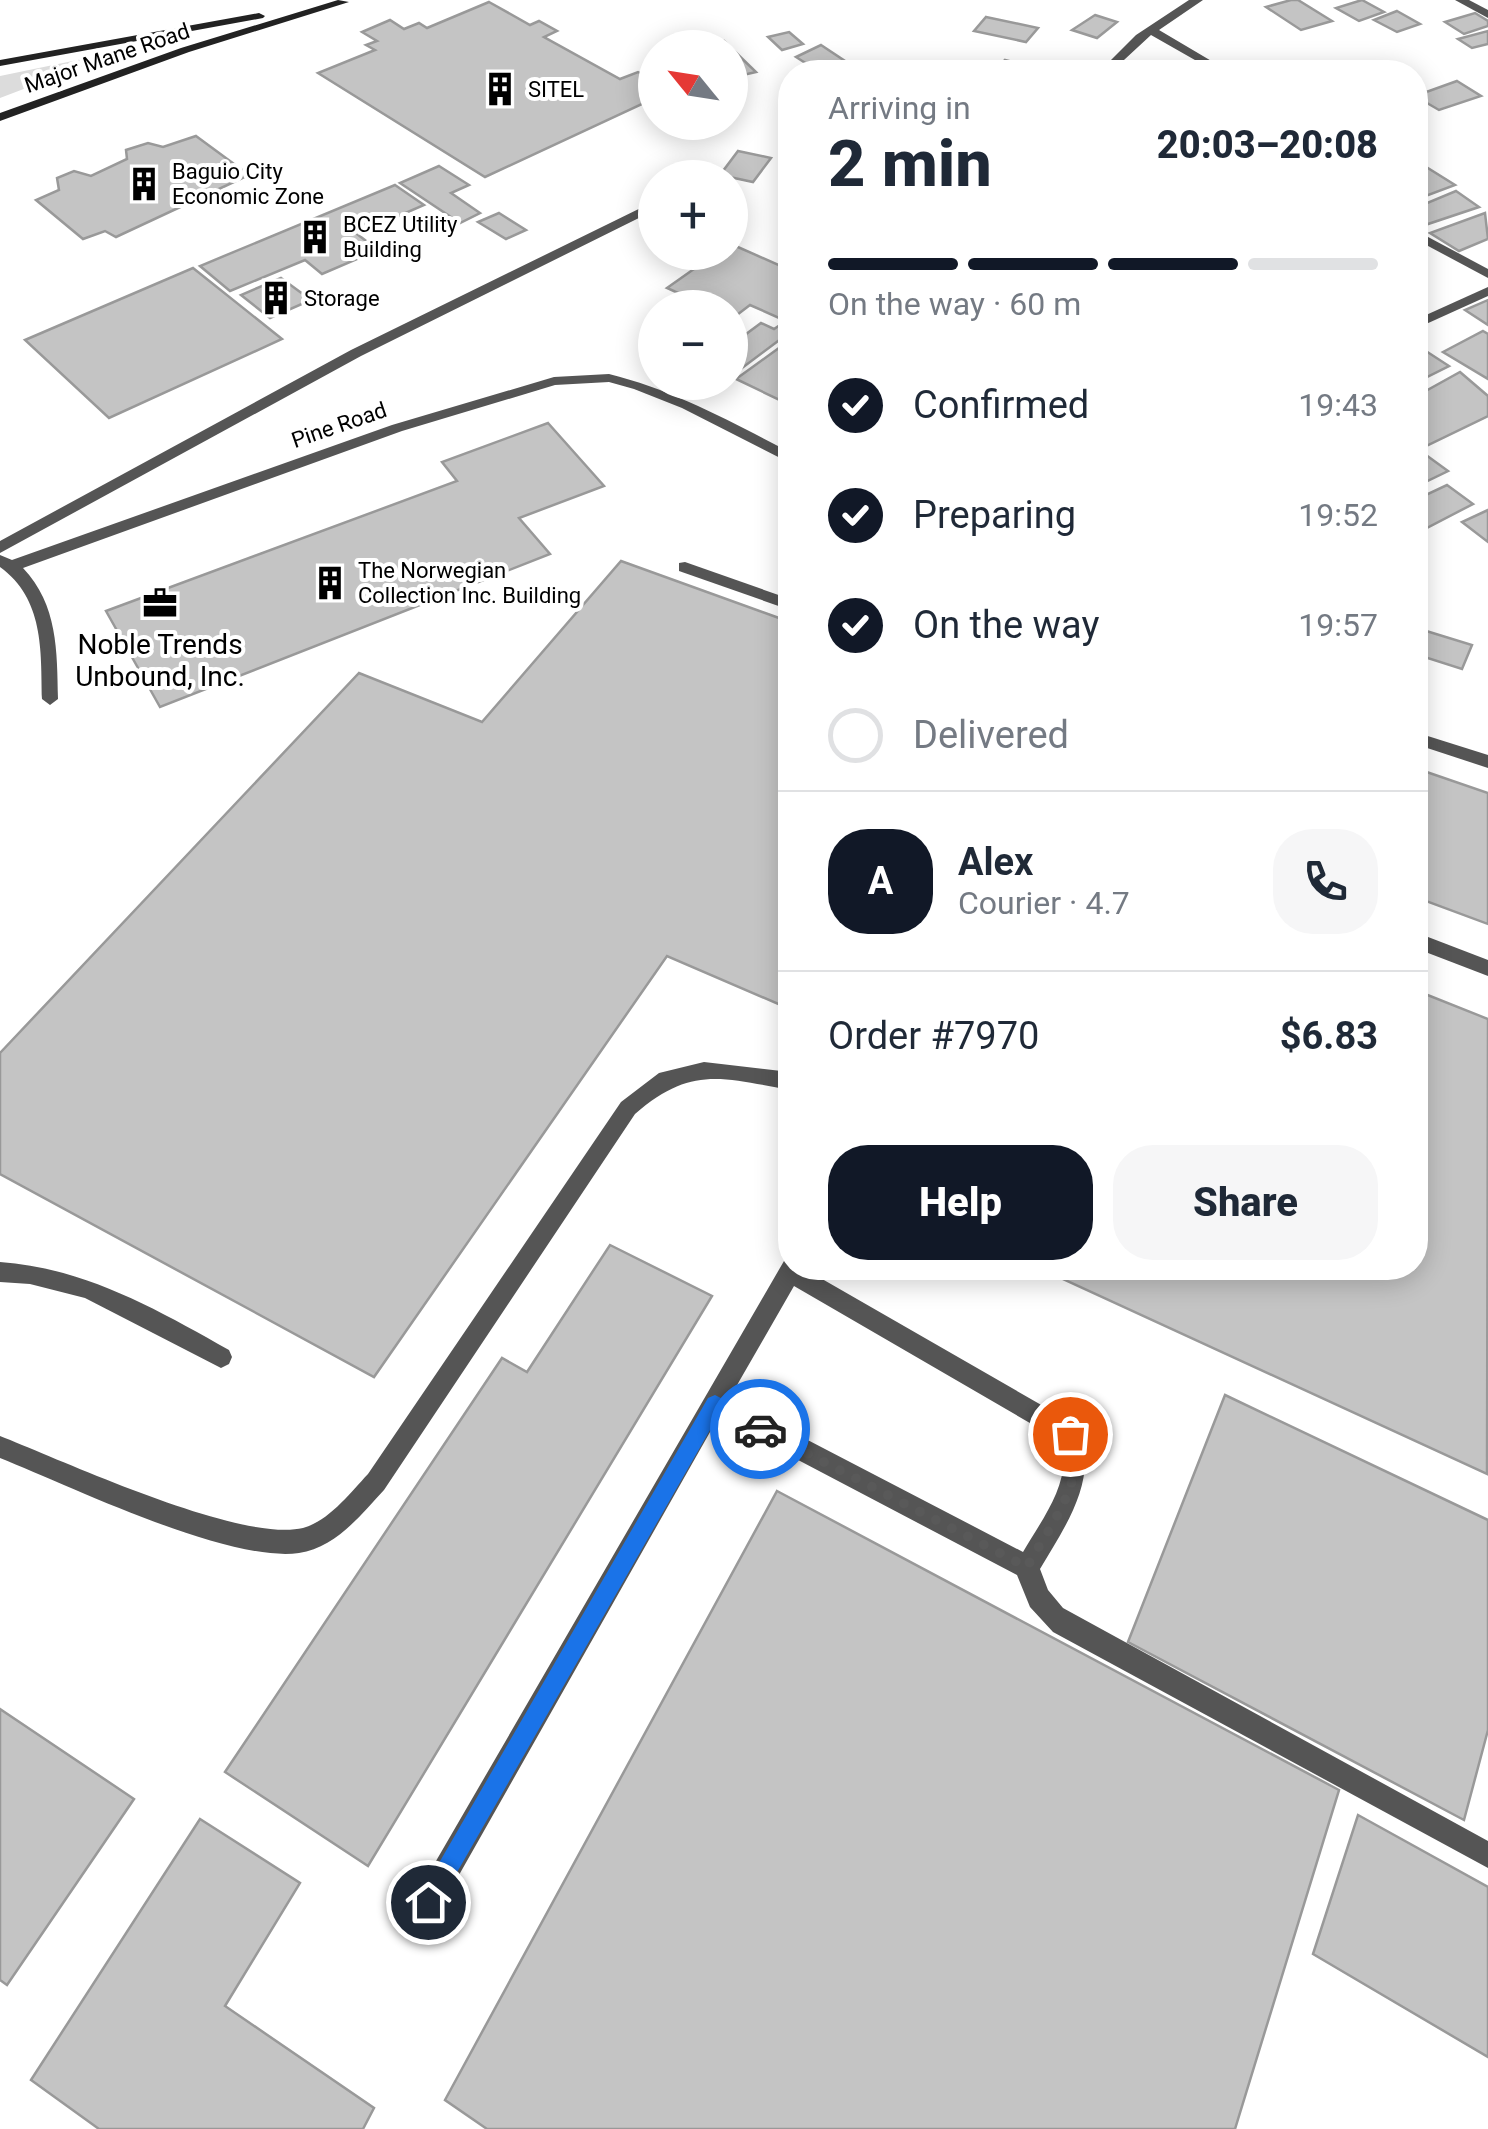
<!DOCTYPE html>
<meta charset="utf-8">
<style>
:root{--surface:#fff;--page:#f6f6f7;--text:#1f2937;--muted:#747a83;--line:#e0e1e3;--accent:#111827}
body{margin:0;font-family:Roboto,sans-serif;background:var(--page);color:var(--text);height:100vh;display:flex;flex-direction:column;font-size:38px;white-space:nowrap}
*{box-sizing:border-box;margin:0}
p{font-size:32px;color:var(--muted)}
.icon{flex:none;width:55px;height:55px;fill:none;stroke:currentColor;stroke-width:2;stroke-linecap:round;stroke-linejoin:round}
.map{position:relative;flex:1;overflow:hidden}
.drawer{position:absolute;left:778px;top:60px;width:650px;height:1220px;display:flex;flex-direction:column;background:var(--surface);border-radius:40px;box-shadow:0 5px 25px #0003}
.drawer>*{flex:none}
.needle{width:65px;rotate:300deg}
.controls{position:absolute;left:638px;top:30px;display:grid;gap:20px}
.controls a{display:grid;place-items:center;width:110px;height:110px;border-radius:50%;background:var(--surface);box-shadow:0 5px 25px #0003;font-size:50px}
.pin{position:absolute;display:grid;place-items:center;width:85px;height:85px;color:#fff;margin:-42px;border:5px solid #fff;border-radius:50%;box-shadow:0 2px 10px #0007}
.courier{position:absolute;display:grid;place-items:center;width:100px;height:100px;margin:-50px;border:8px solid #1a73e8;border-radius:50%;background:#fff;color:#222;box-shadow:0 2px 12px #0007}
.head em{font-style:normal;font-weight:800}
.head div{display:flex;flex-direction:column-reverse}
.head{display:flex;align-items:center;justify-content:space-between;height:170px;padding:0 50px}
h1{font-size:65px;font-weight:800;line-height:75px}
.bar{display:grid;grid-template-columns:repeat(4,1fr);gap:15px 10px;align-content:center;height:120px;padding:0 50px}
.bar i{height:12px;border-radius:8px;background:var(--line)}
.bar .on{background:var(--accent)}
.bar p{grid-column:span 4}
.line{display:flex;align-items:center;gap:25px;padding:0 50px;border-top:2px solid var(--line)}
.line div{flex:1}
.round{display:grid;place-items:center;flex:none;width:105px;height:105px;border-radius:40px;background:var(--page)}
ol{padding:0 50px;list-style:none}
li{display:flex;align-items:center;gap:30px;height:110px}
li p{margin-inline-start:auto}
li .icon{padding:10px;border-radius:50%;background:var(--accent);color:#fff;stroke-width:4}
li:last-child{color:var(--muted)}
li i{width:55px;height:55px;border:5px solid var(--line);border-radius:50%}
.cta{display:flex;gap:20px;margin-top:auto;padding:20px 50px}
.cta a{flex:1;height:115px;border-radius:40px;background:var(--accent);color:#fff;font-size:40px;font-weight:800;line-height:115px;text-align:center}
.cta a+a{background:var(--page);color:var(--text)}
.map>svg:first-child{display:block}
.green{fill:#dcdcdc}
.building{fill:#c4c4c4;stroke:#999;stroke-width:2.5}
.lines{fill:none;stroke-linecap:round;stroke-linejoin:round}
.service{fill:#555;fill-rule:evenodd}
.minor{fill:#555;fill-rule:evenodd}
.secondary{fill:#222;fill-rule:evenodd}
.route{fill:#1a73e8}
.done{stroke:#595959;stroke-width:10;stroke-dasharray:0 18}
.labels{text-anchor:middle;dominant-baseline:central;stroke-width:8;stroke-linejoin:round;paint-order:stroke}
.far-street-label{font-size:22px;fill:#000;stroke:#fff}
.far-poi-label{font-size:22px;fill:#000;stroke:#fff;text-anchor:start}
.poi-label{font-size:28px;fill:#000;stroke:#fff}
</style>
<div class="map">
<svg width="1488" height="2129" viewBox="0 0 1488 2129">
<rect width="100%" height="100%" fill="#fff"/>
<path class="green" d="M 126,50 L 0,98 L 0,76 Z"/>
<g class="building">
<path d="M 1291,0 L 1298,0 L 1332,21 L 1301,30 L 1266,7 Z"/>
<path d="M 1362,0 L 1384,12 L 1359,21 L 1336,8 Z"/>
<path d="M 489,2 L 530,25 L 539,21 L 557,31 L 544,37 L 620,79 L 638,72 L 655,81 L 655,98 L 485,177 L 318,73 L 375,50 L 366,45 L 377,41 L 362,32 L 390,20 L 404,29 L 419,23 L 427,28 Z"/>
<path d="M 1397,11 L 1420,24 L 1397,32 L 1374,20 Z"/>
<path d="M 1475,13 L 1488,21 L 1488,26 L 1464,34 L 1445,22 Z"/>
<path d="M 1095,15 L 1117,22 L 1097,38 L 1072,30 Z"/>
<path d="M 986,17 L 1038,28 L 1026,42 L 974,31 Z"/>
<path d="M 1488,31 L 1488,44 L 1472,48 L 1458,39 Z"/>
<path d="M 789,32 L 803,44 L 782,50 L 768,37 Z"/>
<path d="M 724,41 L 756,72 L 730,78 L 730,48 L 697,48 Z"/>
<path d="M 821,45 L 845,61 L 818,71 L 796,57 Z"/>
<path d="M 1005,60 L 1054,72 L 996,69 Z"/>
<path d="M 1457,81 L 1481,96 L 1439,110 L 1415,96 Z"/>
<path d="M 196,136 L 249,175 L 116,237 L 105,231 L 83,239 L 36,200 L 59,190 L 57,178 L 74,171 L 91,176 L 127,159 L 126,150 L 148,143 L 163,147 Z"/>
<path d="M 738,151 L 771,158 L 753,182 L 720,175 Z"/>
<path d="M 1415,160 L 1455,185 L 1415,200 Z"/>
<path d="M 439,166 L 469,185 L 451,193 L 480,213 L 460,223 L 400,183 Z"/>
<path d="M 395,185 L 424,205 L 357,234 L 378,250 L 322,274 L 305,260 L 230,291 L 200,266 Z"/>
<path d="M 1456,191 L 1479,207 L 1422,226 L 1415,221 L 1415,208 Z"/>
<path d="M 499,213 L 526,230 L 506,239 L 478,222 Z"/>
<path d="M 1485,213 L 1488,239 L 1459,251 L 1430,233 Z"/>
<path d="M 731,244 L 790,270 L 790,332 L 730,377 L 730,346 L 761,323 L 774,329 L 786,321 L 750,305 L 733,318 L 730,308 L 711,308 L 667,288 L 718,252 L 730,252 Z"/>
<path d="M 193,268 L 282,339 L 109,418 L 25,340 Z"/>
<path d="M 281,278 L 311,300 L 270,318 L 241,295 Z"/>
<path d="M 1488,300 L 1488,325 L 1465,310 Z"/>
<path d="M 1483,331 L 1488,334 L 1488,379 L 1443,352 Z"/>
<path d="M 790,340 L 790,405 L 736,379 Z"/>
<path d="M 1415,344 L 1449,366 L 1423,379 L 1415,373 Z"/>
<path d="M 1460,372 L 1488,396 L 1488,416 L 1424,447 L 1415,441 L 1415,397 Z"/>
<path d="M 548,423 L 604,486 L 519,518 L 550,554 L 160,707 L 106,611 L 457,481 L 442,462 Z"/>
<path d="M 1415,447 L 1448,471 L 1415,487 Z"/>
<path d="M 1447,485 L 1473,504 L 1421,531 L 1415,526 L 1415,500 Z"/>
<path d="M 1488,510 L 1488,542 L 1462,522 Z"/>
<path d="M 621,561 L 790,622 L 790,1009 L 667,956 L 374,1377 L 0,1174 L 0,1053 L 359,673 L 482,722 Z"/>
<path d="M 1423,630 L 1472,645 L 1462,669 L 1415,654 Z"/>
<path d="M 1415,768 L 1488,793 L 1488,924 L 1415,897 Z"/>
<path d="M 1415,990 L 1488,1019 L 1487,1474 L 1039,1268 L 1415,1268 Z"/>
<path d="M 610,1245 L 712,1296 L 368,1866 L 225,1772 L 502,1358 L 527,1372 Z"/>
<path d="M 1225,1395 L 1488,1520 L 1488,1730 L 1464,1820 L 1128,1642 Z"/>
<path d="M 777,1491 L 1339,1790 L 1235,2129 L 487,2129 L 445,2100 Z"/>
<path d="M 0,1709 L 134,1799 L 7,1985 L 0,1980 Z"/>
<path d="M 1358,1815 L 1488,1887 L 1488,2057 L 1313,1954 Z"/>
<path d="M 200,1819 L 300,1883 L 225,2006 L 374,2108 L 363,2129 L 99,2129 L 31,2080 Z"/>
</g>
<g class="lines">
<g class="service">
<path d="M 655,201 L 655,210 L 361,356 L 0,553 L 0,541 L 351,350 Z"/>
<path d="M 609,374 C 674,390 731,422 790,452 L 790,463 L 682,408 L 634,389 L 609,382 L 555,385 L 402,431 L 23,568 C 58,605 57,651 58,699 L 50,705 L 42,699 C 41,650 44,599 0,567 L 0,555 L 12,560 L 392,425 L 554,377 Z"/>
<path d="M 685,562 L 790,599 L 790,610 L 679,571 L 679,563 Z"/>
<path d="M 1415,732 L 1488,755 L 1488,768 L 1415,744 Z"/>
<path d="M 1415,932 L 1488,960 L 1488,976 L 1415,948 Z"/>
<path d="M 704,1062 L 790,1072 L 790,1090 C 723,1078 691,1065 635,1114 L 384,1490 C 361,1515 335,1548 299,1553 C 228,1563 70,1486 0,1458 L 0,1436 C 64,1461 240,1543 303,1528 C 329,1521 350,1493 368,1474 L 621,1102 L 659,1073 Z"/>
<path d="M 790,1259 L 790,1268 L 803,1268 L 1078,1426 C 1100,1478 1066,1525 1040,1569 L 1048,1590 L 1063,1608 L 1488,1841 L 1488,1868 L 1053,1632 L 1030,1607 L 1017,1575 L 718,1418 L 438,1912 L 428,1915 L 418,1912 L 415,1902 L 418,1892 L 784,1261 ZM 794,1286 L 1061,1441 C 1073,1481 1042,1519 1023,1552 L 729,1399 Z"/>
<path d="M 0,1262 C 85,1268 156,1309 229,1350 L 232,1357 L 229,1364 L 221,1368 L 85,1298 L 30,1284 L 0,1282 Z"/>
</g>
<g class="minor">
<path d="M 1189,0 L 1203,0 L 1159,30 L 1230,72 L 1216,72 L 1151,35 L 1111,72 L 1099,72 L 1136,35 Z"/>
<path d="M 1455,0 L 1469,0 L 1488,10 L 1488,18 Z"/>
<path d="M 1415,230 L 1488,269 L 1488,278 L 1415,239 Z"/>
<path d="M 1488,287 L 1488,296 L 1415,329 L 1415,320 Z"/>
</g>
<g class="secondary">
<path d="M 338,0 L 349,2 L 189,52 L 0,121 L 0,113 L 181,48 Z"/>
<path d="M 259,13 L 265,16 L 263,18 L 0,66 L 0,60 Z"/>
</g>
</g>
<path class="route" d="M 715,1395 L 767,1422 L 767,1435 L 760,1438 L 718,1416 L 436,1909 L 428,1913 L 421,1909 L 418,1902 L 421,1894 L 708,1398 Z"/>
<g class="lines">
<path class="done" d="M 760,1429 L 1027,1567 C 1047,1530 1091,1476 1070,1434"/>
</g>
<defs>
<g id="building-bare" transform="scale(2.7)"><path d="M-4-6H4V6H1V3H-1V6H-4ZM-2.5-4.3h1.7v1.8h-1.7ZM.8-4.3h1.7v1.8H.8ZM-2.5-1h1.7V.8h-1.7ZM.8-1h1.7V.8H.8Z" fill="#000" stroke="#fff" stroke-width="2.5" paint-order="stroke"/></g>
<g id="office-bare" transform="scale(2.7)"><path d="M-6-3h4V-5.5h4V-3h4V5H-6ZM-1-4.5V-3h2v-1.5ZM-6 0V1H6V0Z" fill="#000" stroke="#fff" stroke-width="2.5" paint-order="stroke"/></g>
</defs>
<g fill-rule="evenodd">
<use href="#building-bare" x="500" y="89"/>
<use href="#building-bare" x="144" y="184"/>
<use href="#building-bare" x="315" y="237"/>
<use href="#building-bare" x="276" y="298"/>
<use href="#building-bare" x="330" y="583"/>
<use href="#office-bare" x="160" y="603"/>
</g>
<g class="labels">
<g class="far-street-label">
<text transform="translate(107 58) rotate(-19)">Major Mane Road</text>
<text transform="translate(339 425) rotate(-19)">Pine Road</text>
</g>
<g class="far-poi-label">
<text x="528" y="89">SITEL</text>
<text x="172" y="171">Baguio City<tspan x="172" dy="25">Economic Zone</tspan></text>
<text x="343" y="224">BCEZ Utility<tspan x="343" dy="25">Building</tspan></text>
<text x="304" y="298">Storage</text>
<text x="358" y="570">The Norwegian<tspan x="358" dy="25">Collection Inc. Building</tspan></text>
</g>
<g class="poi-label">
<text x="160" y="644">Noble Trends<tspan x="160" dy="32">Unbound, Inc.</tspan></text>
</g>
</g>
</svg>
<div class="controls">
<a><svg class="needle" viewBox="-14 -14 28 28"><path d="M0-13l5 13h-10z" fill="#e53935"/><path d="M0 13l5-13h-10z" fill="#747a83"/></svg></a>
<a>+</a>
<a>−</a>
</div>
<div class="pin" style="left:1070px;top:1434px;background:#ea580c"><svg class="icon" aria-label="bag" viewBox="0 0 24 24"><path d="M5 8h14l-1 12H6zM9 8a3 3 0 0 1 6 0"/></svg></div>
<div class="pin" style="left:428px;top:1902px;background:#1f2937"><svg class="icon" aria-label="home" viewBox="0 0 24 24"><path d="M3 11l9-7 9 7M6 9v11h12V9"/></svg></div>
<div class="courier" style="left:760px;top:1429px"><svg class="icon" aria-label="car" viewBox="0 0 24 24"><path d="M5 17H2v-5l4-1 3-4h7l3 4 3 1v5h-3M9 17h6M6 11h13"/><circle cx="7" cy="17" r="2"/><circle cx="17" cy="17" r="2"/></svg></div>
<section class="drawer">
<div class="head"><div><h1>2 min</h1><p>Arriving in</p></div><em>20:03–20:08</em></div>
<div class="bar"><i class="on"></i><i class="on"></i><i class="on"></i><i></i><p>On the way · 60 m</p></div>
<ol>
<li><svg class="icon" aria-label="check" viewBox="0 0 24 24"><path d="M5 12l5 5 9-10"/></svg>Confirmed<p>19:43</p></li>
<li><svg class="icon" aria-label="check" viewBox="0 0 24 24"><path d="M5 12l5 5 9-10"/></svg>Preparing<p>19:52</p></li>
<li><svg class="icon" aria-label="check" viewBox="0 0 24 24"><path d="M5 12l5 5 9-10"/></svg>On the way<p>19:57</p></li>
<li><i></i>Delivered</li>
</ol>
<div class="line" style="height:180px"><b class="round" style="background:var(--accent);color:#fff">A</b><div><b>Alex</b><p>Courier · 4.7</p></div><a class="round"><svg class="icon" aria-label="phone" viewBox="0 0 24 24"><path d="M5 4h4l2 5-3 2q2 4 5 5l2-3 5 2v4C11 20 4 13 5 4z"/></svg></a></div>
<div class="line" style="height:130px"><div>Order #7970</div><b>$6.83</b></div>
<div class="cta"><a>Help</a><a>Share</a></div>
</section>
</div>
